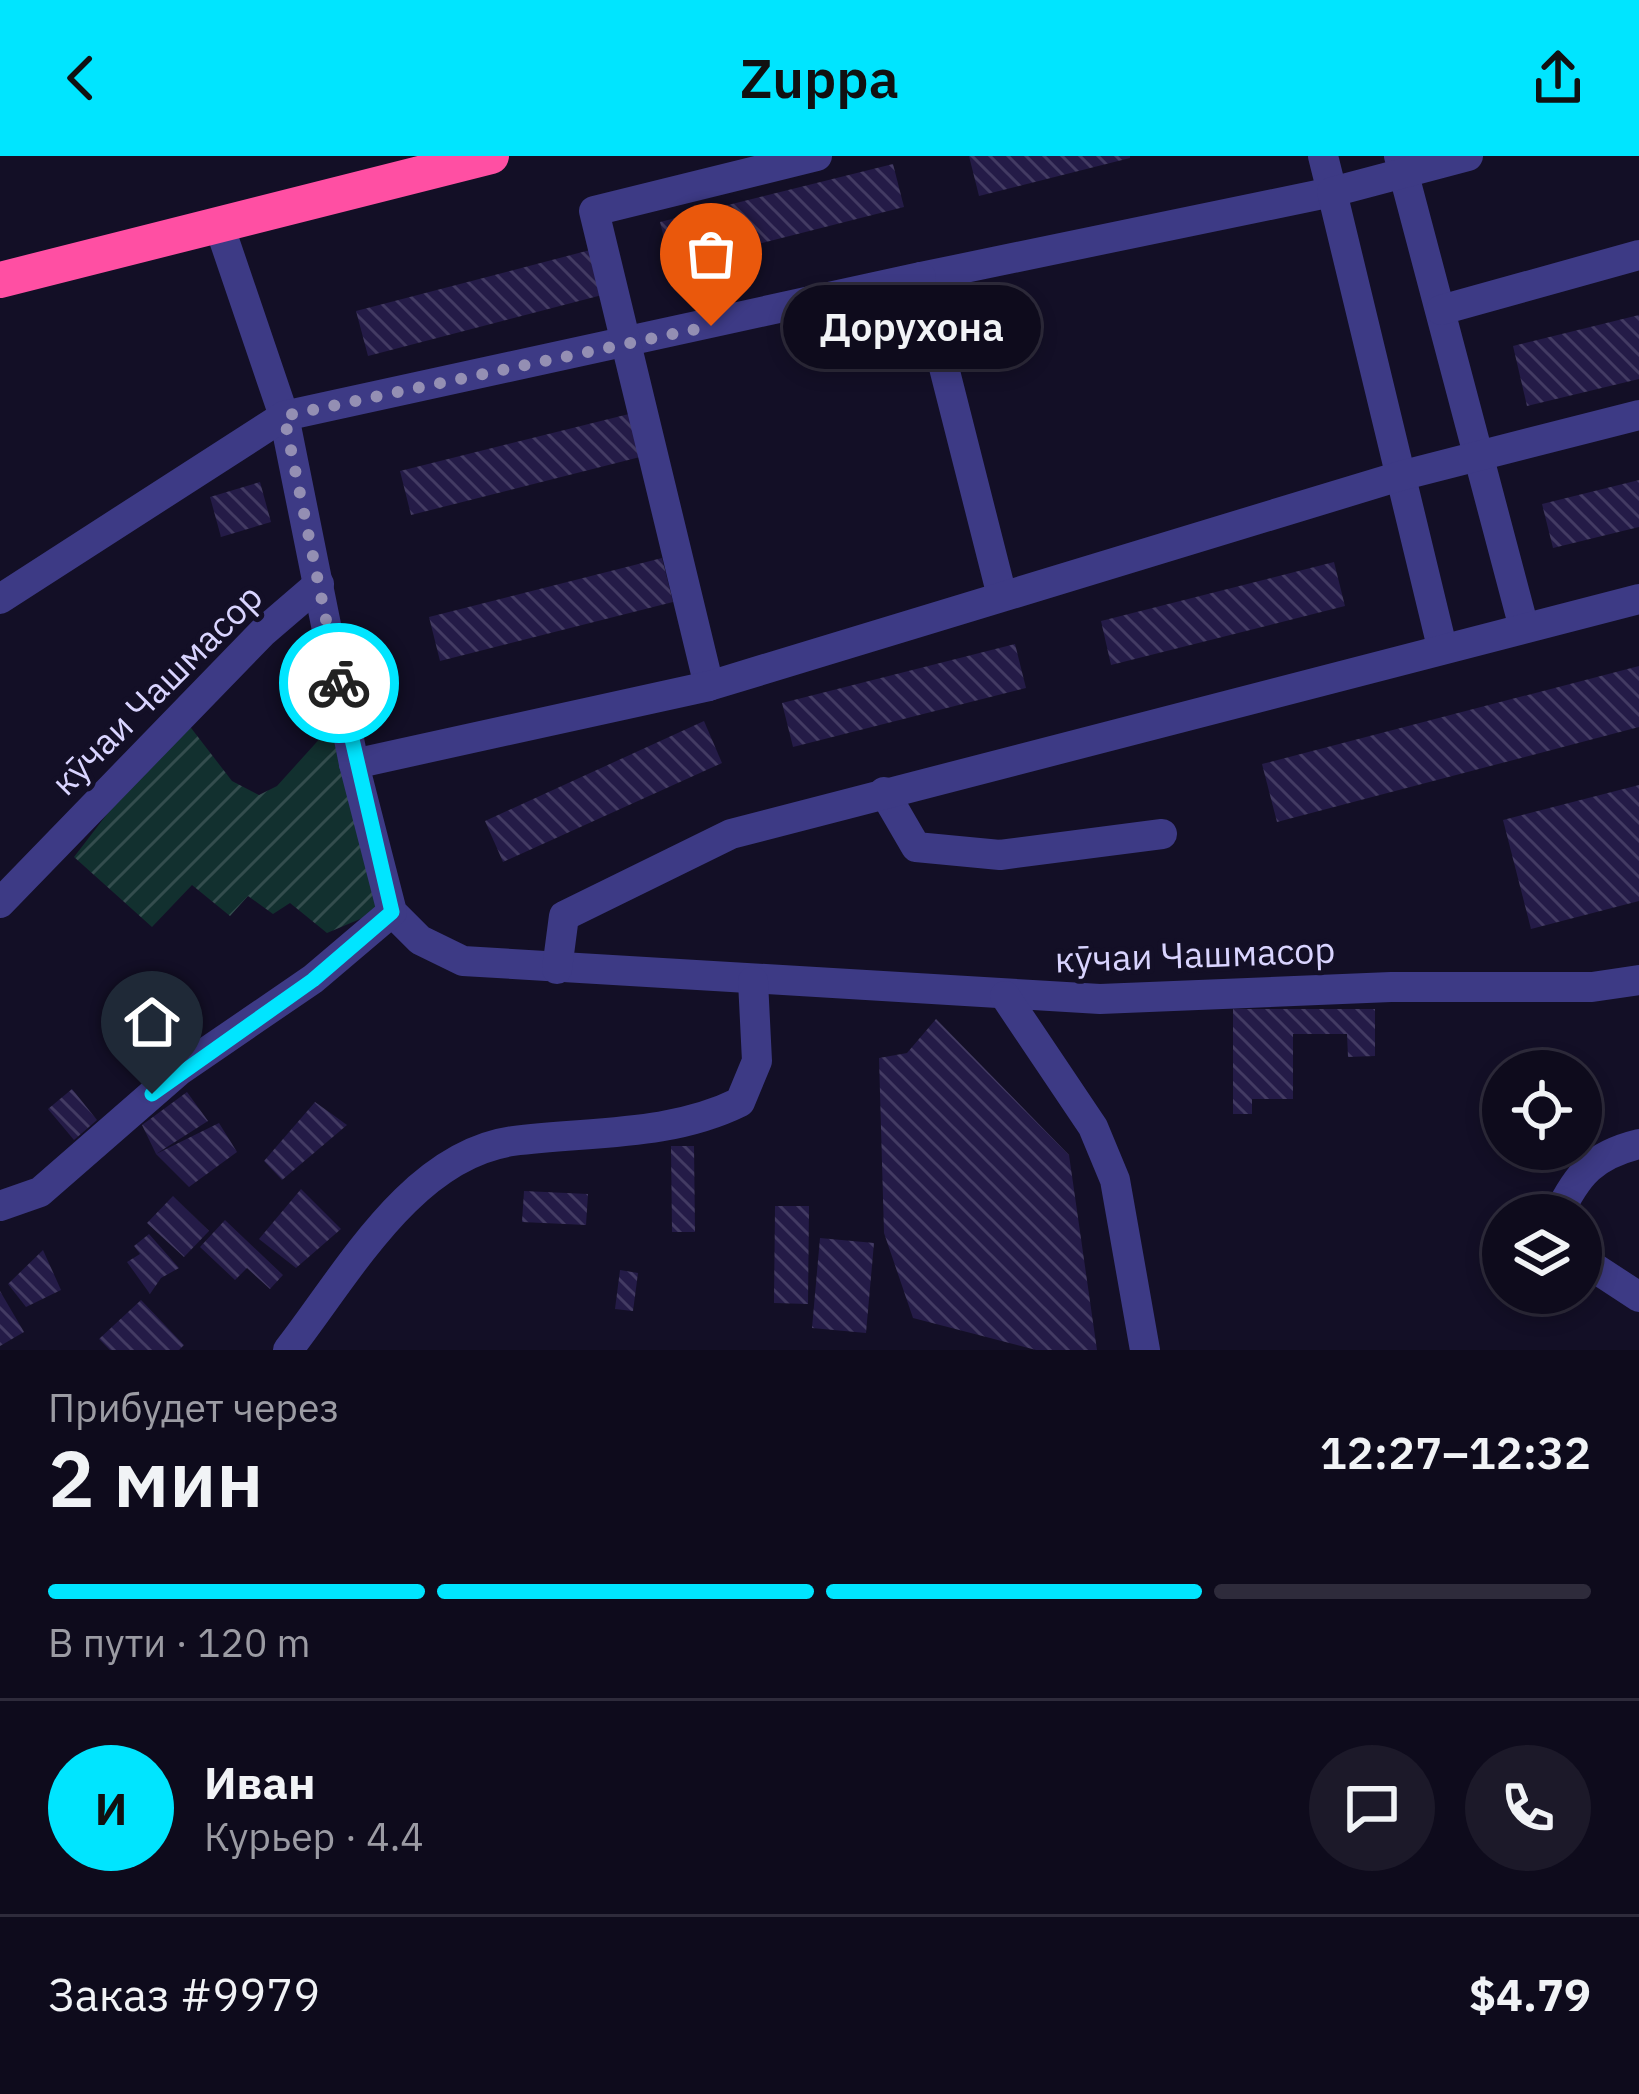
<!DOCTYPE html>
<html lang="ru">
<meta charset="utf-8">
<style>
:root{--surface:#0e0b1c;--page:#1c1929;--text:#f1f3f6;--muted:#9b9ba3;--line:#2e2b3b;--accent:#00e5ff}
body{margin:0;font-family:"IBM Plex Sans",sans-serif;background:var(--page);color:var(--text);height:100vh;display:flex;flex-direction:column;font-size:45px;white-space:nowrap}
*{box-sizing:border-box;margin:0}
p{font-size:39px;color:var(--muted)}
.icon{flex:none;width:66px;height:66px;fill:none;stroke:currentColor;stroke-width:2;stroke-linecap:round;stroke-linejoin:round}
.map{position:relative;height:1194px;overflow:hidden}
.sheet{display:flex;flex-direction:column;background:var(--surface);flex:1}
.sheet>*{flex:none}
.buttons{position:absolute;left:1482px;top:894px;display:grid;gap:24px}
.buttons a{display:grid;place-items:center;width:120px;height:120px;border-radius:50%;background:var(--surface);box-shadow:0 6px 18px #0003,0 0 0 3px var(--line);font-size:60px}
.pin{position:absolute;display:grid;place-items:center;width:102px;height:102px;color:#fff;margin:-123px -51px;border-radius:50% 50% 50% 0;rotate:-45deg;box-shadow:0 0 12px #0007}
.pin .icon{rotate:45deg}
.courier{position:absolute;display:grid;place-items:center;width:120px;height:120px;margin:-60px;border:9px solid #00e5ff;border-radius:50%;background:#fff;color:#222;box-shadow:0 3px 15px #0007}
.bubble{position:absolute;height:84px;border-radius:42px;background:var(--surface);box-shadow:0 6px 18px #0003,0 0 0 3px var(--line);font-size:39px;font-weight:600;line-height:84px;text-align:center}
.summary em{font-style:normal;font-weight:600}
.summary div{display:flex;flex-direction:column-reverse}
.summary{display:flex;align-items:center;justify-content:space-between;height:204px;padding:0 48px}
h1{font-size:78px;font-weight:600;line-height:90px}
.bar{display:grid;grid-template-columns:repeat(4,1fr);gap:18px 12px;align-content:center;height:144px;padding:0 48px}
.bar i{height:15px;border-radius:9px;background:var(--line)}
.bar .active{background:var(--accent)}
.bar p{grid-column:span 4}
.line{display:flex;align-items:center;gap:30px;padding:0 48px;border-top:3px solid var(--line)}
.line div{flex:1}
.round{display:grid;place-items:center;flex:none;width:126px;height:126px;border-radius:63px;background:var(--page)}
header{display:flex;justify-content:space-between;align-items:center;height:156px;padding:0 48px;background:var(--accent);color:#111;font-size:54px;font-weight:600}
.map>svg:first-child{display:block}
.garden{fill:url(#garden-furrows)}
.building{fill:url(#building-back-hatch)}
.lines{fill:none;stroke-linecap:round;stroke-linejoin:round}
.minor{stroke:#3d3a85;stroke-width:30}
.highway{stroke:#ff4fa3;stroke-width:36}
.done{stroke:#948fb3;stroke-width:12;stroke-dasharray:0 21.6}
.route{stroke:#00e5ff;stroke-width:15}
.labels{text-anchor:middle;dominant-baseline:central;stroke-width:10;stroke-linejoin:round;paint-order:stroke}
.street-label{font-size:36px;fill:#d9d4ff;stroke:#130f26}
</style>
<header><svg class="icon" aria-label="back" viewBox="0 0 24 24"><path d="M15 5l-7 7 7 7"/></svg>Zuppa<svg class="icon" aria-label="share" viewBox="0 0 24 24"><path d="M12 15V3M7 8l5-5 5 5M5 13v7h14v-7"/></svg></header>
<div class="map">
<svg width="1639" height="1194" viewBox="0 0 1639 1194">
<defs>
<pattern id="garden-furrows" width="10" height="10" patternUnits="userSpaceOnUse" patternTransform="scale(3)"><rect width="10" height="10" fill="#12302f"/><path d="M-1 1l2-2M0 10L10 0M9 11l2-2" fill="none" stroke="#344d4e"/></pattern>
<pattern id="building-back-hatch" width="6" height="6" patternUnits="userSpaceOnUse" patternTransform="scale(3)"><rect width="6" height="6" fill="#241b47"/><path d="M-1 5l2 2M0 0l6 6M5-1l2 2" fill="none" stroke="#433b63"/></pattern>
</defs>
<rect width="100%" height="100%" fill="#130f26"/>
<path class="garden" d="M 188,568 L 232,625 L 259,639 L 277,630 L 333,568 L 398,747 L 327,777 L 290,747 L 273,758 L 248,740 L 230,760 L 192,729 L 152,771 L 74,701 L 124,636 Z"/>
<g class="building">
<path d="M 969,0 L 1130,0 L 1130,2 L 979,40 Z"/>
<path d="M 893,8 L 904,51 L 671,110 L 660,66 Z"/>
<path d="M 594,93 L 606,138 L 368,200 L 356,155 Z"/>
<path d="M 1639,159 L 1639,223 L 1527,250 L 1513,190 Z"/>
<path d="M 633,257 L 644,300 L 411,359 L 400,315 Z"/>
<path d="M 1639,324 L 1639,371 L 1553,392 L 1542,348 Z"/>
<path d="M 260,326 L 271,366 L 221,381 L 210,341 Z"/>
<path d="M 662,402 L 673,446 L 440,505 L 429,461 Z"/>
<path d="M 1334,406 L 1345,450 L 1111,509 L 1101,465 Z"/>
<path d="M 1015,488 L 1026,532 L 793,591 L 782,547 Z"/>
<path d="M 1639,510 L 1639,571 L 1277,666 L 1262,608 Z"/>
<path d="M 704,565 L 722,607 L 503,706 L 485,665 Z"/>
<path d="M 1639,629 L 1639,745 L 1531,773 L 1503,664 Z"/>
<path d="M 1233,853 L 1375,853 L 1375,900 L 1348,901 L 1347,878 L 1293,878 L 1293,943 L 1252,943 L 1252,958 L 1233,958 Z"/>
<path d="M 936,863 L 1069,999 L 1097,1194 L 1036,1194 L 913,1162 L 884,1077 L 879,902 L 907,897 Z"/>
<path d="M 72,933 L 97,964 L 74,984 L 48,953 Z"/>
<path d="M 187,936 L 208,965 L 156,998 L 219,967 L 237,996 L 189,1031 L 156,998 L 142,969 Z"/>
<path d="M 315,946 L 347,969 L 282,1024 L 264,1005 Z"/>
<path d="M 671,990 L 694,990 L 695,1076 L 672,1076 Z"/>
<path d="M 301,1033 L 341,1073 L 296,1112 L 259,1083 Z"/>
<path d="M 524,1035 L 588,1038 L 586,1069 L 522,1066 Z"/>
<path d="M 173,1040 L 209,1075 L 184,1101 L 147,1067 Z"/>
<path d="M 775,1050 L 809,1050 L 808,1148 L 774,1147 Z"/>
<path d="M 225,1064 L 283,1119 L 270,1133 L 247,1112 L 235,1124 L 200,1091 Z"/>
<path d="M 149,1078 L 179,1112 L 161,1122 L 150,1138 L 127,1106 L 140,1098 L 134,1090 Z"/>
<path d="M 820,1082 L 874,1087 L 866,1177 L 812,1172 Z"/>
<path d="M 43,1094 L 61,1134 L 26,1151 L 8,1128 Z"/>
<path d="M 620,1114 L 638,1117 L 633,1155 L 615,1153 Z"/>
<path d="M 0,1135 L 24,1176 L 0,1190 Z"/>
<path d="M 141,1144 L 184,1189 L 179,1194 L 110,1194 L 99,1183 Z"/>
</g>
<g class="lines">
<g class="minor">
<path d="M 1399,0 L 1524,472"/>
<path d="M 219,69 L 284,260 L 354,608 L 392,756 L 420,784 L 463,805 L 1100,843 L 1391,831 L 1592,831 L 1639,824"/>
<path d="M 1441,154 L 1639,99"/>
<path d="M 1002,440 L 921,121 L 1332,36 L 1323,0"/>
<path d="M 0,443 L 284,260 L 921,121"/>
<path d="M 1442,491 L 1332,36 L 1468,0"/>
<path d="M 709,530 L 594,55 L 817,0"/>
<path d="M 354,608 L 709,530 L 1400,320 L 1639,259"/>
<path d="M 884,636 L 916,691 L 1000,699 L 1162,678"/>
<path d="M 0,747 L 263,476 L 319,428"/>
<path d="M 557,813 L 564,760 L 731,678 L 1639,443"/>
<path d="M 1005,840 L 1093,971 L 1115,1024 L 1145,1194"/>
<path d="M 0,1050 L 40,1036 L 180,914 L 313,823 L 392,756"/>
<path d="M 1558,1059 C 1577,1018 1594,999 1639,988"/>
<path d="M 1581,1103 L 1639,1141"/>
<path d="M 288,1194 C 346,1120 411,999 513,985 C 590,975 669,981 740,946 L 757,905 L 753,825"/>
</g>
<path class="highway" d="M 0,124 L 491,0"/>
</g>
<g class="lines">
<path class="done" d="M 339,527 L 284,260 L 711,170"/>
<path class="route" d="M 152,938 L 313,824 L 392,756 L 339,527"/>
</g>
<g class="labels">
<g class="street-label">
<text transform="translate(156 533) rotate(-45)">кӯчаи Чашмасор</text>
<text transform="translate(1195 798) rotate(-2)">кӯчаи Чашмасор</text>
</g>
</g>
</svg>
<div class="buttons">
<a><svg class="icon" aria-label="locate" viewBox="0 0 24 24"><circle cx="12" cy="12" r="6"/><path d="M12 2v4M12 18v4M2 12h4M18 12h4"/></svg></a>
<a><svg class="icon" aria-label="layers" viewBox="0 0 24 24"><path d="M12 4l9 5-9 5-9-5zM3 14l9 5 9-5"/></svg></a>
</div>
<div class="pin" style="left:711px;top:170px;background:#ea580c"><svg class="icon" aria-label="bag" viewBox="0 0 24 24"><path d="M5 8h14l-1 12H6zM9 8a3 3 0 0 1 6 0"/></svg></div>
<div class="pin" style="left:152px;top:938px;background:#1f2937"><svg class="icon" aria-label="home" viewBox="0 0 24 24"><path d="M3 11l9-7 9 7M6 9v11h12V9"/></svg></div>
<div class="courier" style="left:339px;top:527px"><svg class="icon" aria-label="bike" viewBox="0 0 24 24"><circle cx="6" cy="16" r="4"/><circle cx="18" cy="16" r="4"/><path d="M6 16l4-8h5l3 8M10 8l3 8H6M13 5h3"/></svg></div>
<div class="bubble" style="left:783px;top:129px;width:258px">Дорухона</div>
</div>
<section class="sheet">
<div class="summary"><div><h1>2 мин</h1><p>Прибудет через</p></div><em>12:27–12:32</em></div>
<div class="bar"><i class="active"></i><i class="active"></i><i class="active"></i><i></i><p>В пути · 120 m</p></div>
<div class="line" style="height:216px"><b class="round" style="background:var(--accent);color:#111">И</b><div><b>Иван</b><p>Курьер · 4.4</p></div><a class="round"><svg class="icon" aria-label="chat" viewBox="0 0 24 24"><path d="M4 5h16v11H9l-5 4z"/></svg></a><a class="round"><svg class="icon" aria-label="phone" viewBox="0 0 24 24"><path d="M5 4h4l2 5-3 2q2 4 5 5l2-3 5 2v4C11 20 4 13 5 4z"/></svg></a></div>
<div class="line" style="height:156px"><div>Заказ #9979</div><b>$4.79</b></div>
</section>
